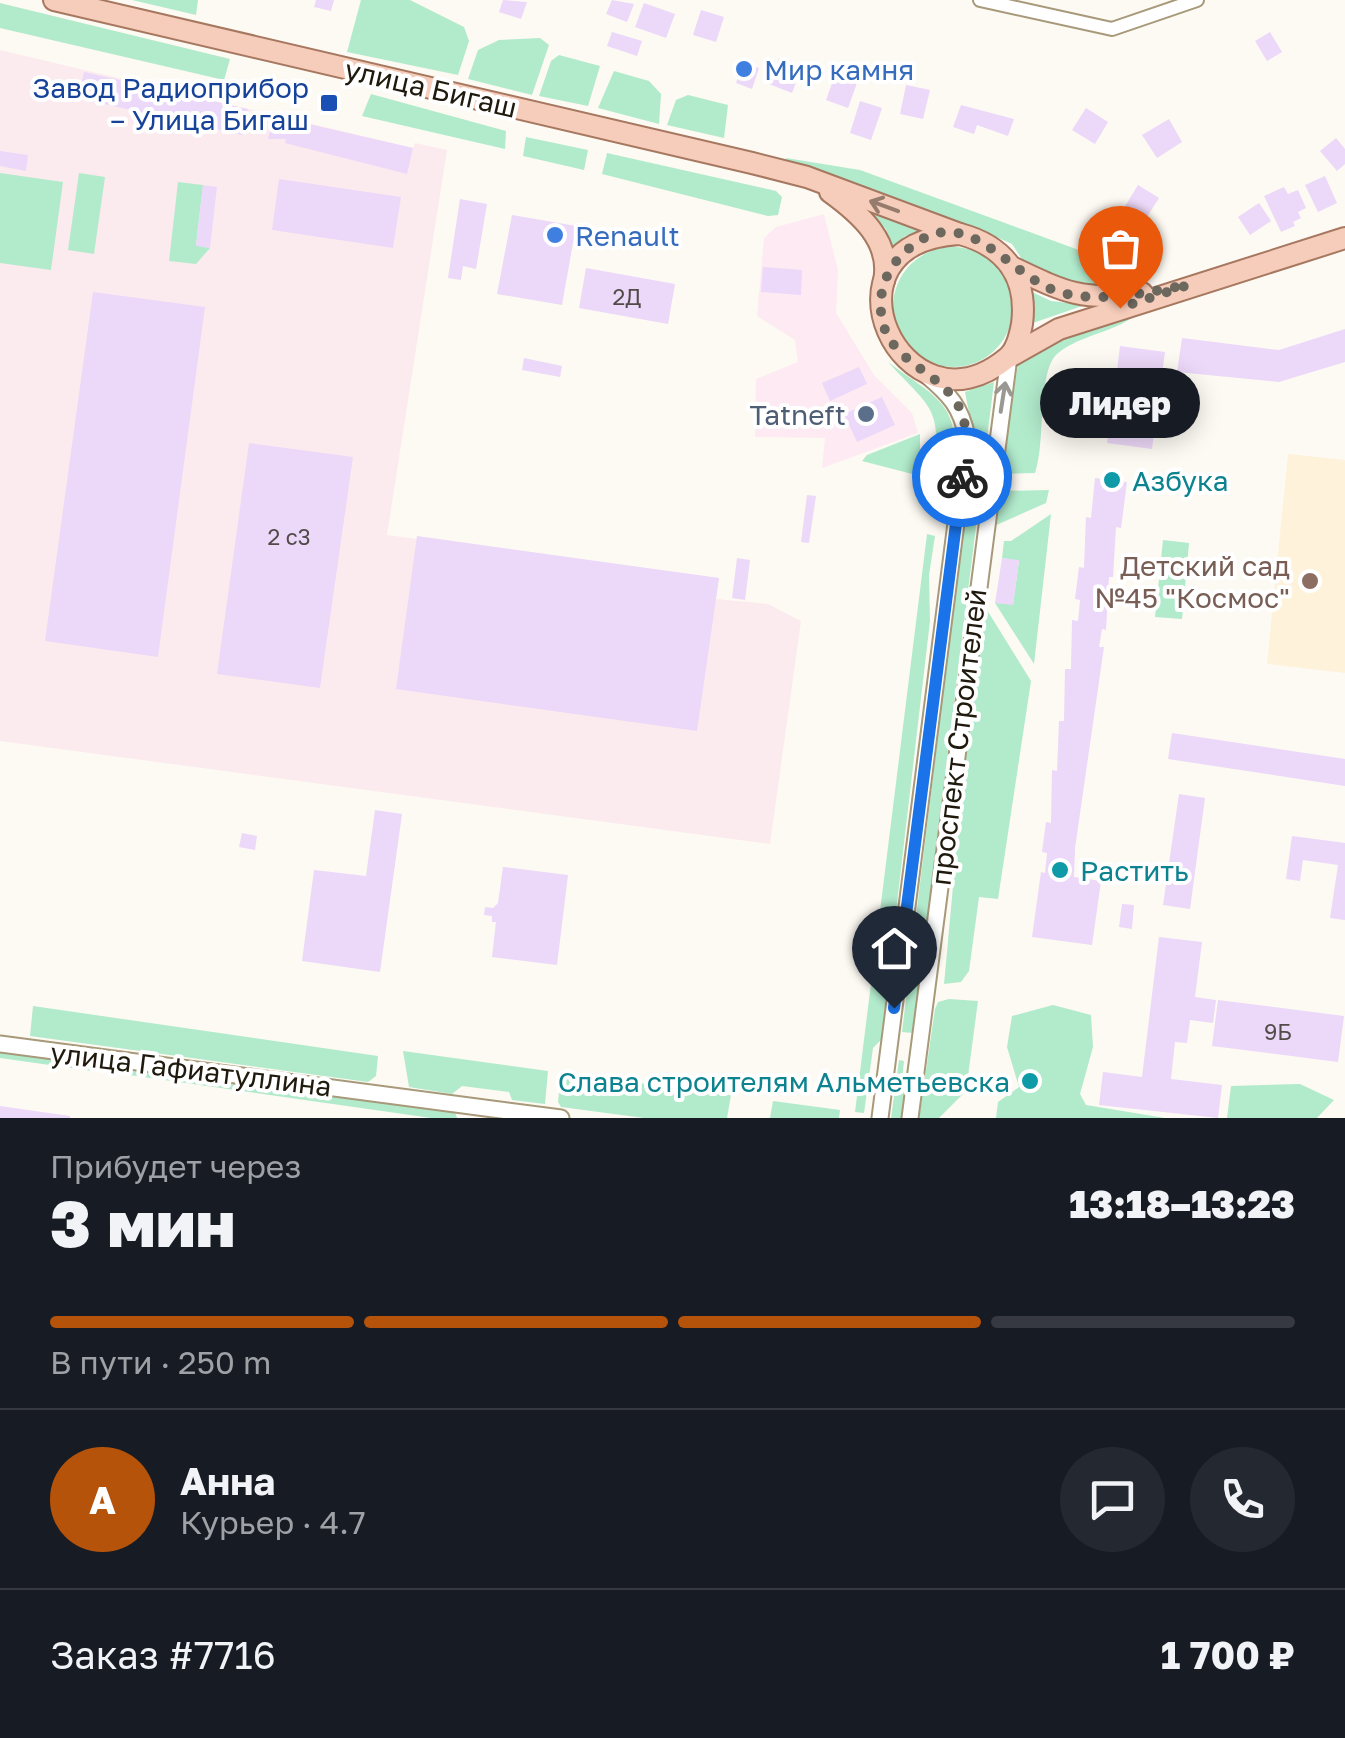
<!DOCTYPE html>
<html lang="ru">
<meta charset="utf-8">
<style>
:root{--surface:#171b24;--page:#242831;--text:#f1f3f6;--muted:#9ea1a6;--line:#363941;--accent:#b45309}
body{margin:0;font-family:"Golos Text",sans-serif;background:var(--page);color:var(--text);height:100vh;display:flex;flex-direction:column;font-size:38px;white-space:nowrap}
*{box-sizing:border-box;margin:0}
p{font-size:32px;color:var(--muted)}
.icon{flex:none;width:55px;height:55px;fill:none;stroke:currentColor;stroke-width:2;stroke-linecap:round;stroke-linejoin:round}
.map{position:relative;height:1118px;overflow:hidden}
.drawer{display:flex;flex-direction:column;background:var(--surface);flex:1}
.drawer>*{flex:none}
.pin{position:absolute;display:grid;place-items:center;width:85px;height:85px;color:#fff;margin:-102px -42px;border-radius:50% 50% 50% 0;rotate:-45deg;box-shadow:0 0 10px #0007}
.pin .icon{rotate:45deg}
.courier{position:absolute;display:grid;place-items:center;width:100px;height:100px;margin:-50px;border:8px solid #1a73e8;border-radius:50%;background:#fff;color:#222;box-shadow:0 2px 12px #0007}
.bubble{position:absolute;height:70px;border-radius:35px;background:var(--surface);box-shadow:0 5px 25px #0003;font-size:32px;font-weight:800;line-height:70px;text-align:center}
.head em{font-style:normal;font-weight:800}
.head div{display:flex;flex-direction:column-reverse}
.head{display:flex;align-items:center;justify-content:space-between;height:170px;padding:0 50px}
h1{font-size:65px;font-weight:800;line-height:75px}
.bar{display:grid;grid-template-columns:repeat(4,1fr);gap:15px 10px;align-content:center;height:120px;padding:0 50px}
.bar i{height:12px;border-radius:8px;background:var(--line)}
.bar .selected{background:var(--accent)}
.bar p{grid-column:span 4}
.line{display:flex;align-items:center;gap:25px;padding:0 50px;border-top:2px solid var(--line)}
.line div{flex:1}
.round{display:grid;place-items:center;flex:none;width:105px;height:105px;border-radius:52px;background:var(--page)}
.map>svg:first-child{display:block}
.commercial{fill:#feeaf2}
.industrial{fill:#fcebee}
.built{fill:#fef2da}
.green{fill:#b2eacc}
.building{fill:#ecd8f8}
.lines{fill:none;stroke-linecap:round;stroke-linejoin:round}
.minor-casing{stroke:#a79979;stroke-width:16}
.tertiary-casing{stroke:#a79979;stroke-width:19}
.primary-casing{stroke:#a77860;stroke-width:24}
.minor{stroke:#fff;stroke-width:12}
.tertiary{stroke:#fff;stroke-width:15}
.primary{stroke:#f6ccbb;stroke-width:20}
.oneway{stroke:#957c6d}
.oneway2{stroke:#9a9892}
.done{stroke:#6d685e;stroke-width:10;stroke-dasharray:0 18}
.route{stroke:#1a73e8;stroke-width:12}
.shop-dot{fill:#3f7fe0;stroke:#fff;stroke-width:4}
.transit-dot{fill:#1a4fb4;stroke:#fff;stroke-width:4}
.service-dot{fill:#5c6f8a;stroke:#fff;stroke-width:4}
.culture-dot{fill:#0f9aa8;stroke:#fff;stroke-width:4}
.education-dot{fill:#8d6e63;stroke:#fff;stroke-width:4}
.labels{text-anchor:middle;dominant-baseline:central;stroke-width:8;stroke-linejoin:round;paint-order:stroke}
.number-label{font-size:22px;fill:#524a48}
.shop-label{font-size:28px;fill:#366cbe;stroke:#fff;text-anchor:start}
.transit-label{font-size:28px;fill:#164399;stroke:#fff;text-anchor:end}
.street-label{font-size:28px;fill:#1f1a0d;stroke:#fff}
.service-label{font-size:28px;fill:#4e5e75;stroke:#fff;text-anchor:end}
.culture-label{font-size:28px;fill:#0d838f;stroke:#fff;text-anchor:start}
.education-label{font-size:28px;fill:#785e54;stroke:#fff;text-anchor:end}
</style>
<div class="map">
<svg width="1345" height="1118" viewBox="0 0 1345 1118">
<rect width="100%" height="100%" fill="#fdfaf3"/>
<path class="commercial" d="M 824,214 L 838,270 L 836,313 L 874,375 L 912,413 L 918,433 L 822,468 L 825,438 L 755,437 L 756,379 L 798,362 L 795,340 L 757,316 L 764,238 L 776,227 Z"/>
<path class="industrial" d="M 0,50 L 413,148 L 415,143 L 447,150 L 387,535 L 719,578 L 716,599 L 768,604 L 801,621 L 770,844 L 0,741 Z"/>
<path class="built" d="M 1288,454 L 1345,460 L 1345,673 L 1267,664 Z"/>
<g class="green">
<path d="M 132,0 L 198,0 L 196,15 Z"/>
<path d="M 361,0 L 410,0 L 464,27 L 469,41 L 458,75 L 347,52 Z"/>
<path d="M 0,3 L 230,59 L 224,80 L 0,28 Z"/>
<path d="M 540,38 L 549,45 L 532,95 L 468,79 L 478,50 L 499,40 Z"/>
<path d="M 559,55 L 600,66 L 588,106 L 539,96 L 551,61 Z"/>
<path d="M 614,71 L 649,81 L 661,94 L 659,124 L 598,108 Z"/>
<path d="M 371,94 L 506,131 L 505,149 L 362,116 Z"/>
<path d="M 688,95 L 728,105 L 724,138 L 667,125 L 676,100 Z"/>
<path d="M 526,137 L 588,150 L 584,170 L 523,156 Z"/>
<path d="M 607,153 L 776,191 L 782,197 L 778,215 L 768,216 L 602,174 Z"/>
<path d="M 786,158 L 860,170 L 1147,275 L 1098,291 L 1027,267 L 1012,244 L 974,227 L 787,165 Z"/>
<path d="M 0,173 L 63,182 L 51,270 L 0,263 Z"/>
<path d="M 79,173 L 105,177 L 94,254 L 68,250 Z"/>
<path d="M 178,182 L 203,185 L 196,245 L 210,248 L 196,264 L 169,261 Z"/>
<path d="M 855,201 L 924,230 L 905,236 L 891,250 L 886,229 Z"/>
<circle cx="953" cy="307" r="60"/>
<path d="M 1032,292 L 1051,301 L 1085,305 L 1030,324 Z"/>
<path d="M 1139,312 C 1119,332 1080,334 1057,354 C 1037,372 1046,443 1035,473 L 1001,474 L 1019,357 L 1042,342 Z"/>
<path d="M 888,362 C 936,398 962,403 953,469 L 941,478 L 936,477 C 939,404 935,413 888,362 Z"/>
<path d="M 994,382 L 913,1033 L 902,1032 L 974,439 L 965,392 Z"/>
<path d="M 920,434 L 920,476 L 862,461 L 867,455 Z"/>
<path d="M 1049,490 L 1046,503 L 994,526 L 999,491 Z"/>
<path d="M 1051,514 L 1034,664 L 995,603 L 1013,604 L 1019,561 L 1002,558 L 1004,541 L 1011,541 Z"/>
<path d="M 927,534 L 935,536 L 929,575 L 930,621 L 881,1040 L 873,1048 L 864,1113 L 855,1112 Z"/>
<path d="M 1163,540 L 1189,543 L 1182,619 L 1155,617 Z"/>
<path d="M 987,610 L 1031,681 L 998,899 L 979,897 L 969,971 L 961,982 L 944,984 L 976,637 Z"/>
<path d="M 949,999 L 978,1001 L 966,1091 L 939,1118 L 919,1118 L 935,1009 L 938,1002 Z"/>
<path d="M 1053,1005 L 1091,1015 L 1093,1047 L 1080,1094 L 1086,1105 L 1165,1118 L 996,1118 L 998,1102 L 1019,1087 L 1007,1047 L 1012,1016 Z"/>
<path d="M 33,1006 L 378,1056 L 376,1076 L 368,1082 L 30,1036 Z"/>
<path d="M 0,1050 L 86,1062 L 92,1071 L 0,1058 Z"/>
<path d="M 403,1051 L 548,1071 L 545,1104 L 512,1100 L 509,1092 L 462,1086 L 452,1094 L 409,1087 Z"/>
<path d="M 899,1060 L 904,1061 L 901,1091 L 906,1099 L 903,1118 L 891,1118 Z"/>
<path d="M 112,1066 L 455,1112 L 457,1118 L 431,1118 L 108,1072 Z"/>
<path d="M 561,1073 L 731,1095 L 727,1118 L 644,1118 L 561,1107 L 558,1102 Z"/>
<path d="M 1300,1084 L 1334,1100 L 1317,1118 L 1227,1118 L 1231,1086 Z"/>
<path d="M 773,1101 L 840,1110 L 839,1118 L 770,1118 Z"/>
</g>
<g class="building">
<path d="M 316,0 L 334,0 L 331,11 L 314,7 Z"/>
<path d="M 503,0 L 527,2 L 521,19 L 499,12 Z"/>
<path d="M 612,0 L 634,4 L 627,22 L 606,14 Z"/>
<path d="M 644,3 L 675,14 L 666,38 L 635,27 Z"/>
<path d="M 701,10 L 724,17 L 716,42 L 693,35 Z"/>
<path d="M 612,32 L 642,41 L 637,56 L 607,46 Z"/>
<path d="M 1270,32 L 1282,52 L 1267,61 L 1255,41 Z"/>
<path d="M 779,58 L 802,66 L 792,93 L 769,84 Z"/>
<path d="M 743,63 L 759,68 L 752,89 L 736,83 Z"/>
<path d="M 84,72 L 248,109 L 242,135 L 78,98 Z"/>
<path d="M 835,75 L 857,83 L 848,108 L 826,100 Z"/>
<path d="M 906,85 L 930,90 L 923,119 L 900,114 Z"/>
<path d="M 860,101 L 882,108 L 871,140 L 850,133 Z"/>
<path d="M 961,105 L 1014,119 L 1008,136 L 977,125 L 974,134 L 953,127 Z"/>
<path d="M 1086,108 L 1108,122 L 1095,144 L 1072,130 Z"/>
<path d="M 274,116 L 413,148 L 407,174 L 285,143 L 286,139 L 268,139 Z"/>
<path d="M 1169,119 L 1182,142 L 1157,158 L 1142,135 Z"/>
<path d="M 1336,138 L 1345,149 L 1345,164 L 1337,171 L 1320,151 Z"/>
<path d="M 0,151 L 28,155 L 26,171 L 0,166 Z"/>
<path d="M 1325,176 L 1337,203 L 1318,212 L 1305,185 Z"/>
<path d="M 279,179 L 401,197 L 393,248 L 272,230 Z"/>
<path d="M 203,185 L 217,187 L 210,248 L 196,246 Z"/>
<path d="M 1138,185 L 1159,198 L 1145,220 L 1124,208 Z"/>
<path d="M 1284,187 L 1288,194 L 1298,190 L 1306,208 L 1298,212 L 1301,218 L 1293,222 L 1295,226 L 1281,232 L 1264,196 Z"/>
<path d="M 460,199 L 487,204 L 476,269 L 463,266 L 461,280 L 448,278 Z"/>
<path d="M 1259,203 L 1271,221 L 1250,235 L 1238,217 Z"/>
<path d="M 512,215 L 576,226 L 562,305 L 497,294 Z"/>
<path d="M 763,267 L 802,270 L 801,295 L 761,292 Z"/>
<path d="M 586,268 L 675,284 L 668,324 L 579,308 Z"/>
<path d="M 93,292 L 205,307 L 158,657 L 45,641 Z"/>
<path d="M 1345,329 L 1345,362 L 1279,382 L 1177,372 L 1182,338 L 1279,350 Z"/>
<path d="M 1120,346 L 1165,352 L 1152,449 L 1107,443 L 1113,396 L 1104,395 L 1105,385 L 1115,386 Z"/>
<path d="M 524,358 L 562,366 L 560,377 L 522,370 Z"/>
<path d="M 859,367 L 867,384 L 830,401 L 822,383 Z"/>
<path d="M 882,397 L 895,425 L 857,442 L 844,414 Z"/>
<path d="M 249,443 L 353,457 L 320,688 L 217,674 Z"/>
<path d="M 1095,478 L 1127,482 L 1121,528 L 1116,527 L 1113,577 L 1109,577 L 1106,630 L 1102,629 L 1099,647 L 1104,647 L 1075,848 L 1074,877 L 1101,881 L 1092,945 L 1032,937 L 1041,872 L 1045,873 L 1047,853 L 1042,852 L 1046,822 L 1051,823 L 1052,770 L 1057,771 L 1059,721 L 1064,721 L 1065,669 L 1071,669 L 1072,620 L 1078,621 L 1080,600 L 1075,599 L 1079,567 L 1084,568 L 1086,517 L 1091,518 Z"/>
<path d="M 807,495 L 816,496 L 809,543 L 801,542 Z"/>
<path d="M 417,536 L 719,578 L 697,731 L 396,689 Z"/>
<path d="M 737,558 L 750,560 L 745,600 L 732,598 Z"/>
<path d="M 1002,558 L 1019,560 L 1013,605 L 995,603 Z"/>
<path d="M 1172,733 L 1345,759 L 1345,786 L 1168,759 Z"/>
<path d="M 1179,794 L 1205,798 L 1190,909 L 1163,905 Z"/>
<path d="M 375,810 L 402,814 L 380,972 L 302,961 L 314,870 L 366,876 Z"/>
<path d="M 242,833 L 257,836 L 255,850 L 239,847 Z"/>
<path d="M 1292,836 L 1345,843 L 1345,920 L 1330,918 L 1338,865 L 1303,860 L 1300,881 L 1286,879 Z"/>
<path d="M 503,867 L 568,875 L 557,965 L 492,957 L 496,922 L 492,922 L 492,916 L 484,915 L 485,907 L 493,908 L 498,903 Z"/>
<path d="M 1122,904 L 1134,905 L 1132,929 L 1119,927 Z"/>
<path d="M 1159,937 L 1202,942 L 1195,997 L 1216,1000 L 1213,1023 L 1190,1020 L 1187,1043 L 1175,1042 L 1171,1079 L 1222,1085 L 1218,1118 L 1099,1105 L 1103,1072 L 1142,1077 Z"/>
<path d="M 1218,1000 L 1344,1016 L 1338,1062 L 1212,1046 Z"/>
<path d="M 740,1075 L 761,1078 L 759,1092 L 738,1089 Z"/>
<path d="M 0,1106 L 70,1116 L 70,1118 L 0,1118 Z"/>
</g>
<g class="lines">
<g class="minor-casing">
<path id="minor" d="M 980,0 L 1112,29 L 1197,0"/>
</g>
<g class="tertiary-casing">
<g id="tertiary">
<path d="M 0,1044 L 561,1118"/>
<path d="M 880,1118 L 967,437 C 961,407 950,395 926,375"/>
<path d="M 910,1118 L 1009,357"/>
</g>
</g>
<g class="primary-casing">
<g id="primary">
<path d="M 54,0 L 752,163 L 807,177 L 960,234"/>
<path d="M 830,192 C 859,213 892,241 884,281"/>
<path d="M 960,234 C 1005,246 1028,277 1022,324 C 1020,335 1016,351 1007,358 C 903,444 809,242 960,234 Z"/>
<path d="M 1014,268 C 1064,292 1084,302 1142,293"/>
<path d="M 1011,356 L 1059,329 L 1345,238"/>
</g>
</g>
<use href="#minor" class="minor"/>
<use href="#tertiary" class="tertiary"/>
<use href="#primary" class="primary"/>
</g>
<defs><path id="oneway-shaft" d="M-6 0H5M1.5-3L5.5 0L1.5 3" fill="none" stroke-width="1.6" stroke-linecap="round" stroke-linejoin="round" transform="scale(2.5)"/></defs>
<use class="oneway" href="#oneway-shaft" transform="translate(884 206) rotate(-160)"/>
<use class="oneway2" href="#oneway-shaft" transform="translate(1003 397) rotate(-81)"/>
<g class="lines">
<path class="done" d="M 962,477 C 964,455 970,430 960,409 C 941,369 885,363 881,312 C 879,288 888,267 906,251 C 966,196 1007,276 1059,292 C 1101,304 1147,292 1188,285 L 1120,308"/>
<path class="route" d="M 894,1008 L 962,477"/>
</g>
<g class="shop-dot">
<circle cx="744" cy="69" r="10"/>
<circle cx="555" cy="235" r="10"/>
</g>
<rect class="transit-dot" x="319" y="93" width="20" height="20" rx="5"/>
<circle class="service-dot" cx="866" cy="414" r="10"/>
<g class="culture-dot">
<circle cx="1112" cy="480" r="10"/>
<circle cx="1060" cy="870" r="10"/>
<circle cx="1030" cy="1081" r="10"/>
</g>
<circle class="education-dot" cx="1310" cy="581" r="10"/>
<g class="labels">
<g class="number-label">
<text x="627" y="296">2Д</text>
<text x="289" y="536">2 с3</text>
<text x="1278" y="1031">9Б</text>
</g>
<g class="shop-label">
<text x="764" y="69">Мир камня</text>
<text x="575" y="235">Renault</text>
</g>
<g class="transit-label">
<text x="309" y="87">Завод Радиоприбор<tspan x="309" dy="32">– Улица Бигаш</tspan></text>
</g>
<g class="street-label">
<text transform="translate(431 88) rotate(13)">улица Бигаш</text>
<text transform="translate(958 737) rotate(-83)">проспект Строителей</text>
<text transform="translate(191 1069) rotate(7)">улица Гафиатуллина</text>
</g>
<g class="service-label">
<text x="846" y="414">Tatneft</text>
</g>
<g class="culture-label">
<text x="1132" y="480">Азбука</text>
<text x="1080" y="870">Растить</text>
<text x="1010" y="1081" text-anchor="end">Слава строителям Альметьевска</text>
</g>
<g class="education-label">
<text x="1290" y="565">Детский сад<tspan x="1290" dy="32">№45 "Космос"</tspan></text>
</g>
</g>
</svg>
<div class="pin" style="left:1120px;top:308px;background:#ea580c"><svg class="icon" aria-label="bag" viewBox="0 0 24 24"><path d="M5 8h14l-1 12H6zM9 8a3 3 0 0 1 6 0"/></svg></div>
<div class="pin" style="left:894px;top:1008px;background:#1f2937"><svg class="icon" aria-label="home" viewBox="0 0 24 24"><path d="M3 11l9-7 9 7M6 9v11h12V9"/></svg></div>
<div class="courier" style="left:962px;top:477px"><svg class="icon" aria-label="bike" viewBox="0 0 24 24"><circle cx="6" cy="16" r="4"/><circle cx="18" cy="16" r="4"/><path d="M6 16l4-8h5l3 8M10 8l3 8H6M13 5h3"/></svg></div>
<div class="bubble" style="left:1040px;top:368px;width:160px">Лидер</div>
</div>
<section class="drawer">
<div class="head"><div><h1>3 мин</h1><p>Прибудет через</p></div><em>13:18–13:23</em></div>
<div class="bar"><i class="selected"></i><i class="selected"></i><i class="selected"></i><i></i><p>В пути · 250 m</p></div>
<div class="line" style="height:180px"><b class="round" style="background:var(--accent);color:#fff">А</b><div><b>Анна</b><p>Курьер · 4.7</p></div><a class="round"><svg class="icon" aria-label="chat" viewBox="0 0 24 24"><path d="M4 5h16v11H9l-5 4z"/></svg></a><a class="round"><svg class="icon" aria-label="phone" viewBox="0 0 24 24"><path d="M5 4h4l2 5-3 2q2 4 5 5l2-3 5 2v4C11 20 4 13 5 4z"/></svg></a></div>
<div class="line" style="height:130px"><div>Заказ #7716</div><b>1 700 ₽</b></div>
</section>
